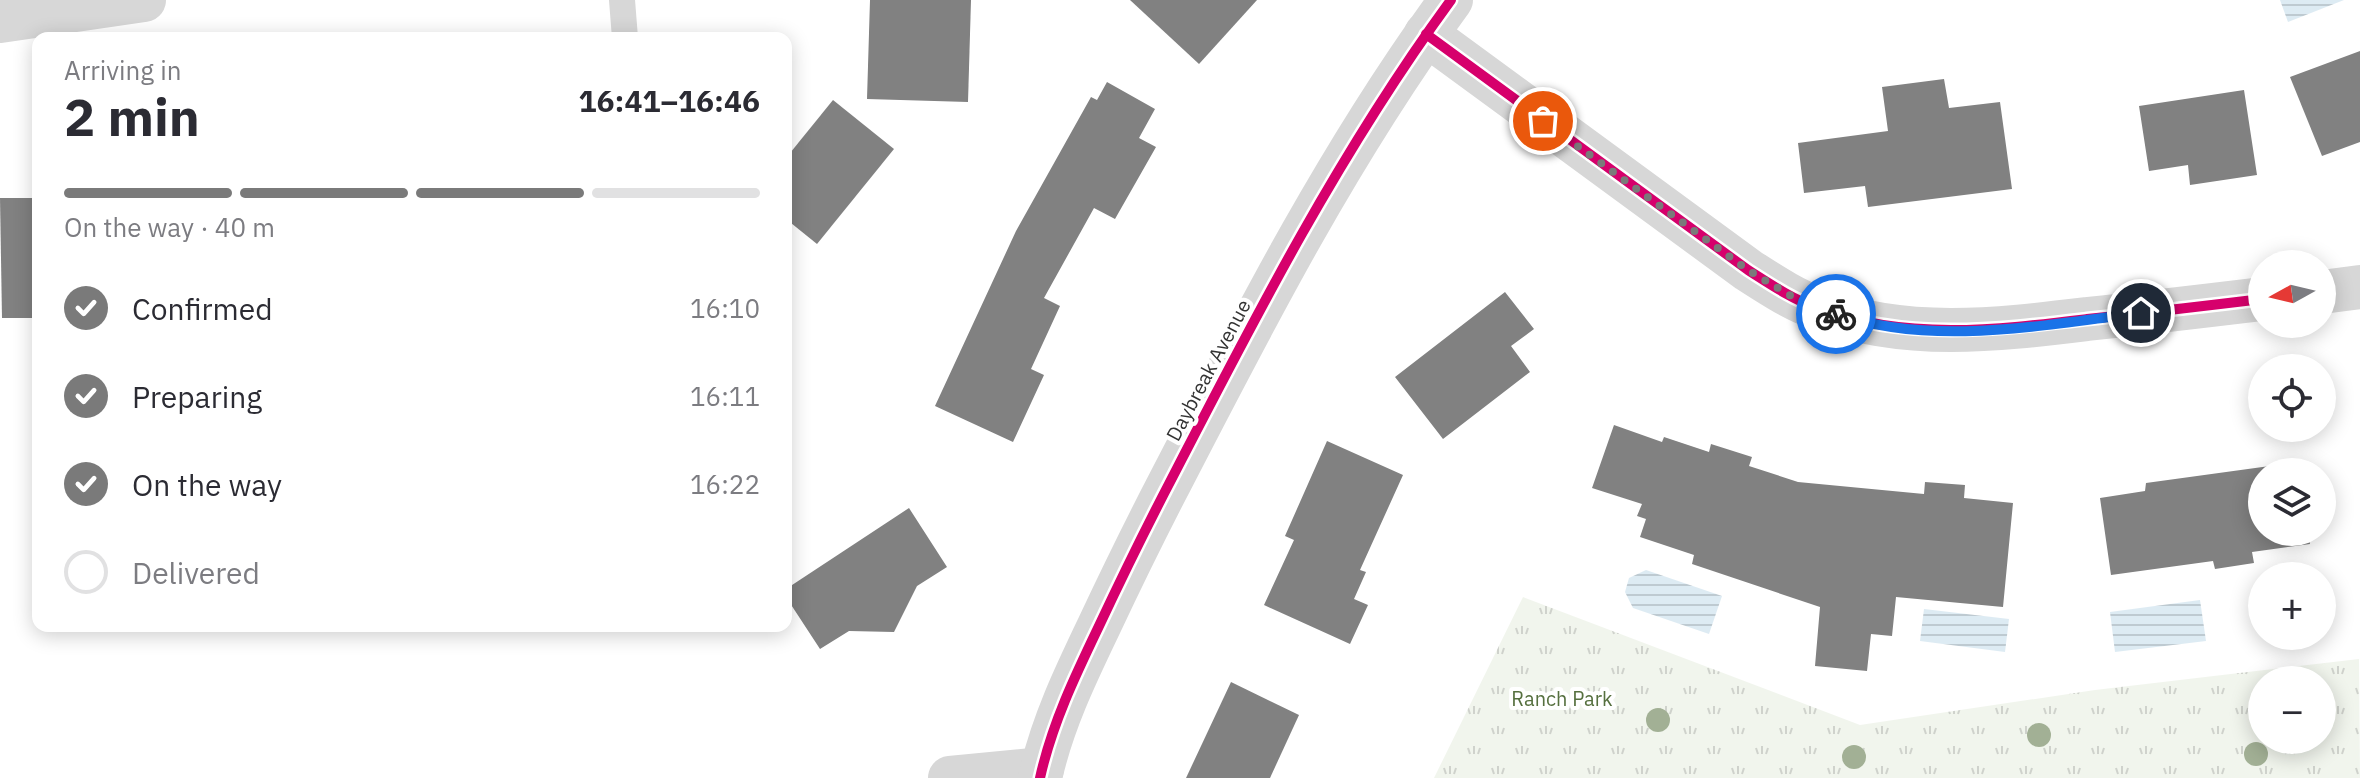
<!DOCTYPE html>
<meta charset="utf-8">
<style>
:root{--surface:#fff;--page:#f2f2f3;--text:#2b2b33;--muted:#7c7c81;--line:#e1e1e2;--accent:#7a7a7a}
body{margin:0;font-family:"IBM Plex Sans",sans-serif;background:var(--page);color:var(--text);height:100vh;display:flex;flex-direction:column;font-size:30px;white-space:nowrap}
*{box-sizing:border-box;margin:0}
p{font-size:26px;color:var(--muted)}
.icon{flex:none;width:44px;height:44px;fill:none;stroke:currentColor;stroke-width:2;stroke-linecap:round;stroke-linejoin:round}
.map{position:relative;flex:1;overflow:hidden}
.sheet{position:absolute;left:32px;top:32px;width:760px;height:600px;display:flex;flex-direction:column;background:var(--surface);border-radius:16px;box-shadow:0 4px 20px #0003}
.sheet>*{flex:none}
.needle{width:52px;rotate:262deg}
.fabs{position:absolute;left:2248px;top:250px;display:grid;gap:16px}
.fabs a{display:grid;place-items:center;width:88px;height:88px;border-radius:50%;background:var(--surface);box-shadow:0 4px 20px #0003;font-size:40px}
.pin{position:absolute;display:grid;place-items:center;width:68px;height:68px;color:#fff;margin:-34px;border:4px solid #fff;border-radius:50%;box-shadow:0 2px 8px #0007}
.courier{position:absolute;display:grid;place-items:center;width:80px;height:80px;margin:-40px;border:6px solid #1a73e8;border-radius:50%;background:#fff;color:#222;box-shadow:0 2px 10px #0007}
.summary em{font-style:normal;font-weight:800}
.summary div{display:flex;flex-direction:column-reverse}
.summary{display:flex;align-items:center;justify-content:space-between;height:136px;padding:0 32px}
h1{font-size:52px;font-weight:800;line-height:60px}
.bar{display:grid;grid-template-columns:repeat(4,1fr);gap:12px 8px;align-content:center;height:96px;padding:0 32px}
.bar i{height:10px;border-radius:6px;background:var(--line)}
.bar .on{background:var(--accent)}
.bar p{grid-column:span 4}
ol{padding:0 32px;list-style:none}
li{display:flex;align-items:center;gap:24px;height:88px}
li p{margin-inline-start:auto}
li .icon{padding:8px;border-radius:50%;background:var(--accent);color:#fff;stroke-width:4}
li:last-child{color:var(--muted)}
li i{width:44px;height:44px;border:4px solid var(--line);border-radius:50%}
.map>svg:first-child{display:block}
.park{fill:url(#park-tufts);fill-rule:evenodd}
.water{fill:url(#water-rules)}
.building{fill:#818181}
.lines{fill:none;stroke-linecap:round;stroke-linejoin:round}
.service{stroke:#d7d7d7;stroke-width:26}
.minor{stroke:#d7d7d7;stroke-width:44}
.cycleway-casing{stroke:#fff;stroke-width:15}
.cycleway{stroke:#d6006c;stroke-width:10}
.tree{fill:#a2b095}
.done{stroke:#7a7a7a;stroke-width:8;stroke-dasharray:0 14.4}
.route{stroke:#1a73e8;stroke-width:10}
.labels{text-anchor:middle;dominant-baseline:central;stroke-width:8;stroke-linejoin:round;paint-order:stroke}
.street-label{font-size:20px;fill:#333;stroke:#fff}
.park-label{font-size:20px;fill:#56703f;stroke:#fff}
</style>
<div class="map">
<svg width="2360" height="778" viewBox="0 0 2360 778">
<defs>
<pattern id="park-tufts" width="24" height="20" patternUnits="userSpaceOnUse" patternTransform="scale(2)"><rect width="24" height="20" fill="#f1f5ed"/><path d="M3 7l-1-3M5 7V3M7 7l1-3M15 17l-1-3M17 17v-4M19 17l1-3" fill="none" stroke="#cfd2cc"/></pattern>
<pattern id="water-rules" width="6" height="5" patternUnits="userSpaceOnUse" patternTransform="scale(2)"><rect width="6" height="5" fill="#ddebf3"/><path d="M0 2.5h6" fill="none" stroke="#becad1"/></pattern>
</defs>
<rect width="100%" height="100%" fill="#fff"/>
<path class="park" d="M 1523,597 L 1860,725 L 2095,690 L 2359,659 L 2360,778 L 1434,778 ZM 2262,680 L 2322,680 L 2322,740 L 2262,740 Z"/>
<g class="water">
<path d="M 2280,0 L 2344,0 L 2288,22 Z"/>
<path d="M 1646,570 L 1722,596 L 1709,634 L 1633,608 L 1625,592 L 1629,578 Z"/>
<path d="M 2200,600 L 2206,641 L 2115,652 L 2110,612 Z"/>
<path d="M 1924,609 L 2009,619 L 2005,652 L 1920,641 Z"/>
</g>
<g class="building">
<path d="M 870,0 L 971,0 L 968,102 L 867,99 Z"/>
<path d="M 1130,0 L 1257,0 L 1199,64 Z"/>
<path d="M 2360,51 L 2360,142 L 2322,156 L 2290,77 Z"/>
<path d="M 1944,79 L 1949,108 L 2000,102 L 2012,189 L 1868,207 L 1865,186 L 1804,193 L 1798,143 L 1888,131 L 1882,87 Z"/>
<path d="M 1107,82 L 1155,109 L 1139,138 L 1156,147 L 1115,219 L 1094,208 L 1044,298 L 1060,306 L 1031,369 L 1044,375 L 1013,442 L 935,406 L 1016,231 L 1091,97 L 1097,100 Z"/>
<path d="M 2244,90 L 2257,175 L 2190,185 L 2188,165 L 2149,171 L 2139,106 Z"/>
<path d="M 833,100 L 894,149 L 817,244 L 786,219 L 786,158 Z"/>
<path d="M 0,198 L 38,198 L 38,318 L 2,318 Z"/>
<path d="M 1505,292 L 1534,329 L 1511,346 L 1530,372 L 1443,439 L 1395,377 Z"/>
<path d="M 1614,425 L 1662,442 L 1664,437 L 1709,452 L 1711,444 L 1752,457 L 1749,466 L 1798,482 L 1924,494 L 1925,482 L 1965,485 L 1964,498 L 2013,503 L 2003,607 L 1896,597 L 1892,636 L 1871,634 L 1867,671 L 1815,666 L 1820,607 L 1692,564 L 1694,555 L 1640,537 L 1646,519 L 1637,516 L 1642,504 L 1592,488 Z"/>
<path d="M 1327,441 L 1403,475 L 1360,570 L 1366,572 L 1354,599 L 1368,605 L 1350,644 L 1264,605 L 1294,540 L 1285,536 Z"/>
<path d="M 2298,462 L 2299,472 L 2262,472 L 2262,532 L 2308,532 L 2310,544 L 2252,552 L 2254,563 L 2215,569 L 2213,561 L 2111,575 L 2100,498 L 2145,491 L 2146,483 Z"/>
<path d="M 909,508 L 947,567 L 917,586 L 894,632 L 849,631 L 820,649 L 786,597 L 786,589 Z"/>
<path d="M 1231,682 L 1299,715 L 1270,778 L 1186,778 Z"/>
</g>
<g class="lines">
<path class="service" d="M 622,0 L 625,38"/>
<g class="minor">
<path d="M 0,21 L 144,0"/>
<path d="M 1426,34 L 1748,270 C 1770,284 1792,299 1817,308 C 1906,341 1996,330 2087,319 C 2145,313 2204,306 2262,299"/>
<path d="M 2322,292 L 2360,287"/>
<path d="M 950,778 L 1042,769"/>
<path d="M 1040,778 C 1052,724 1075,676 1099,626 C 1122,577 1146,528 1171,480 C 1256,315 1341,150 1451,0"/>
</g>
<g class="cycleway-casing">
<g id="cycleway">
<path d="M 1426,34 L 1748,270 C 1770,284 1792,299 1817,308 C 1906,341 1996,330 2087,319 C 2145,313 2204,306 2262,299"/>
<path d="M 1040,778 C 1052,724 1075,676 1099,626 C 1122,577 1146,528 1171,480 C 1256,315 1341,150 1451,0"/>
</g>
</g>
<use href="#cycleway" class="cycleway"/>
</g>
<g class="tree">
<circle cx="1658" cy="720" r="12"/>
<circle cx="2039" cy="735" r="12"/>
<circle cx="2256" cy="754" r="12"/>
<circle cx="1854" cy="757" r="12"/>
</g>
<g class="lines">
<path class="done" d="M 1543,121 L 1748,270 L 1793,297 L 1836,314"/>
<path class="route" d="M 1836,314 C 1934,347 2041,325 2141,313"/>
</g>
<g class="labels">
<g class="street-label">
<text transform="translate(1208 370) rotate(-62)">Daybreak Avenue</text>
</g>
<g class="park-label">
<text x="1562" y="698">Ranch Park</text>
</g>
</g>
</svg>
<div class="fabs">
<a><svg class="needle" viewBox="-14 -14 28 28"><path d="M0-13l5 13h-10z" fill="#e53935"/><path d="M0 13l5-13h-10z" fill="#7c7c81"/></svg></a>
<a><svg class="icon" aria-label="locate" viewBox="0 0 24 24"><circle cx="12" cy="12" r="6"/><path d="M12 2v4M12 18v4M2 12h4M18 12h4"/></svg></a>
<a><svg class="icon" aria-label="layers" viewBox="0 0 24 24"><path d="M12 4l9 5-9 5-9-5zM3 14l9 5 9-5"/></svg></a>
<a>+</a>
<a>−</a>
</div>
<div class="pin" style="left:1543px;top:121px;background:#ea580c"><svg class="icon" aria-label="bag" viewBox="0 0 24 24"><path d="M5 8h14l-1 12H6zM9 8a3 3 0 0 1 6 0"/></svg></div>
<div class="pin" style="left:2141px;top:313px;background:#1f2937"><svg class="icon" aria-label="home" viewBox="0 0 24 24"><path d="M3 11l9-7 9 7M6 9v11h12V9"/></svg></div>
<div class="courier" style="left:1836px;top:314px"><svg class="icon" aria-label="bike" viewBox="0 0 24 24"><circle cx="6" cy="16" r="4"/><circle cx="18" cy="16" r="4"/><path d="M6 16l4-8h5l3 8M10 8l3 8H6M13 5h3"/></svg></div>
<section class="sheet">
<div class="summary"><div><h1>2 min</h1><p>Arriving in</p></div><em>16:41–16:46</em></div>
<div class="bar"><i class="on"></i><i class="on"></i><i class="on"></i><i></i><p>On the way · 40 m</p></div>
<ol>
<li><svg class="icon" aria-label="check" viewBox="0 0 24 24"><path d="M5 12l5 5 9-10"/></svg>Confirmed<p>16:10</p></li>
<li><svg class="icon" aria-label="check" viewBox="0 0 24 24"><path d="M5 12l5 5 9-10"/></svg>Preparing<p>16:11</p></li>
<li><svg class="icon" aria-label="check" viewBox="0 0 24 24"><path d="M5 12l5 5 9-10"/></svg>On the way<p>16:22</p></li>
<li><i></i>Delivered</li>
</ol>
</section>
</div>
